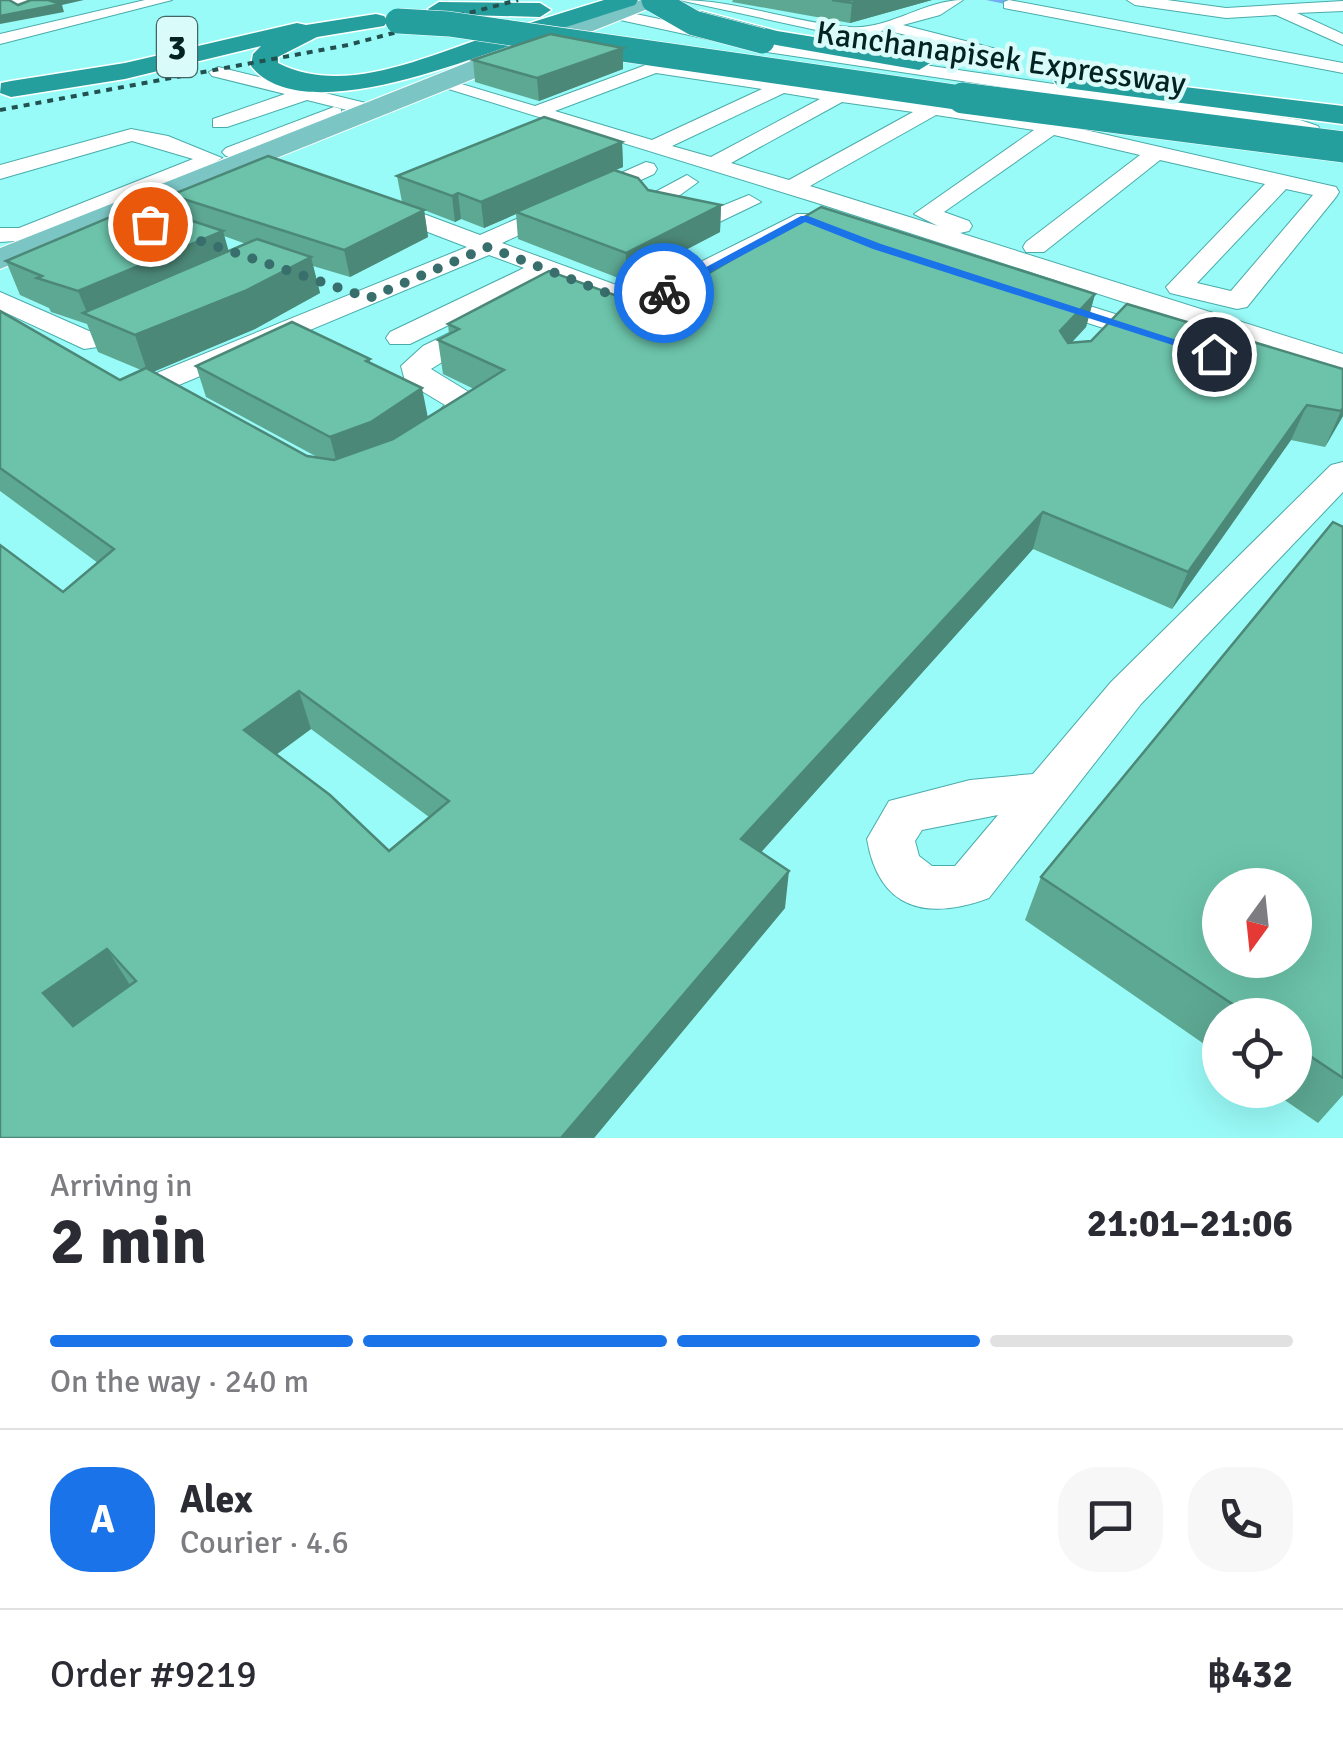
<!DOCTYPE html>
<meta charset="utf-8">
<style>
:root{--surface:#fff;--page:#f7f7f7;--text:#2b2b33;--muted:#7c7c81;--line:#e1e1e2;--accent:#1a73e8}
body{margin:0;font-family:Signika,sans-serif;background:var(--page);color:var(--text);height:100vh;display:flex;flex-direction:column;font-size:38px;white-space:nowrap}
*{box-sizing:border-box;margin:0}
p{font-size:32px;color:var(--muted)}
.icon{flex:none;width:55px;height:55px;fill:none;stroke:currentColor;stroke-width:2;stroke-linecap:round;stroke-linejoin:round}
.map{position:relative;height:1138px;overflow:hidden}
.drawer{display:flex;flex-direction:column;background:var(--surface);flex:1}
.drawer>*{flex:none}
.needle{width:65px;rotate:195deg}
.fabs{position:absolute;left:1202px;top:868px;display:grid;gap:20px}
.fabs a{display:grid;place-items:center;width:110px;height:110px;border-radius:50%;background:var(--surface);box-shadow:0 10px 40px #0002;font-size:50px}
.pin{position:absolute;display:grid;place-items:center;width:85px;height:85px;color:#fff;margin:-42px;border:5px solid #fff;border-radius:50%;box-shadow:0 2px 10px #0007}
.courier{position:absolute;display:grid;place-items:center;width:100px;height:100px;margin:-50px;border:8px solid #1a73e8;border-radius:50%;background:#fff;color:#222;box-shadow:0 2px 12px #0007}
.headline em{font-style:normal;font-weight:800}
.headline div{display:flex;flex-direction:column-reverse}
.headline{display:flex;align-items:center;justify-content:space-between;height:170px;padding:0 50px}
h1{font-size:65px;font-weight:800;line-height:75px}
.bar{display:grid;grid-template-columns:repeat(4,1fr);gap:15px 10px;align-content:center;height:120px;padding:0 50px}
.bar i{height:12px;border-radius:8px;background:var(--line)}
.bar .selected{background:var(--accent)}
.bar p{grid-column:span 4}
.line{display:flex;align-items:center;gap:25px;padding:0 50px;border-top:2px solid var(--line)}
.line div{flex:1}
.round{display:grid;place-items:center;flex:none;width:105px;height:105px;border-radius:40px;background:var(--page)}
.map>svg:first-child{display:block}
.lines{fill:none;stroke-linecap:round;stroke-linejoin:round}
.canal{fill:#74adf1;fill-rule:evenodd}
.minor-casing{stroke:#49acaa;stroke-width:2}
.major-casing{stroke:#fff;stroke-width:2}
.highway-casing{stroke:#fff;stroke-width:3}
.minor{fill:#fff;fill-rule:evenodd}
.major{fill:#7cc5c5;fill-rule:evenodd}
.highway{fill:#249f9e;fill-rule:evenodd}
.rail{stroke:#235150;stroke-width:4;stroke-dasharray:6 6;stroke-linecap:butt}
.highway-bridge-far1-casing{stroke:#fff;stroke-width:26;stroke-linecap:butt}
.highway-bridge-casing{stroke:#fff;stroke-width:32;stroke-linecap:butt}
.highway-bridge-far1{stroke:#249f9e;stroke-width:25}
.highway-bridge{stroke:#249f9e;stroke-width:31}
.wall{fill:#5da892;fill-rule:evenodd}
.shaded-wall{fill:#4c8877}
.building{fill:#6cc3aa;stroke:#4c8877;stroke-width:2.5;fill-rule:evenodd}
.route{fill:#1a73e8}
.done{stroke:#386f6d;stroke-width:10;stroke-dasharray:0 18}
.labels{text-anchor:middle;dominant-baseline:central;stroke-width:9;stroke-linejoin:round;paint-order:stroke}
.far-street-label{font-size:32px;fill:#032322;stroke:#d9fcfb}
.shield{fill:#d9fcfb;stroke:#436463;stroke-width:2.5}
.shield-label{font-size:35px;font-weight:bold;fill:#032322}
</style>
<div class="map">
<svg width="1343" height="1138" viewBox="0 0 1343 1138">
<rect width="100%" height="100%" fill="#99fbf8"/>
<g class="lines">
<path class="canal" d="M 986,0 L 1011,0 L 1048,9 L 1042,12 Z"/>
<g class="minor-casing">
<g id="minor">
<path d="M 3,0 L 51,0 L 20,9 Z"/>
<path d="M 145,0 L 172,0 L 0,44 L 0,34 Z"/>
<path d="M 679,0 C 738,0 792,23 850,27 C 888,30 925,0 963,0 L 940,15 L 903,25 L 1012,53 C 1003,61 981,60 969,57 L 968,50 L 885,30 L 853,38 Z"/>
<path d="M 1009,0 L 1343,63 L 1343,73 L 1004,8 L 1004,2 Z"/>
<path d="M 1127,0 L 1167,0 L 1226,8 L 1343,1 L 1343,11 L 1297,13 L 1343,34 L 1343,45 L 1276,15 L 1226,18 L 1135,5 Z"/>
<path d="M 617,10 L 767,42 L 1300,120 L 1318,126 L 1327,144 L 1302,157 L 1291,151 L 1306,141 L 1296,131 L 767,52 L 611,18 L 611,12 Z"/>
<path d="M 654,62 L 1024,116 L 1336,187 L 1339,192 L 1336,197 L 1247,307 L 1237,309 L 1170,293 L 1166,287 L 1265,184 L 1160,160 L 1044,252 L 1026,252 L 1023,247 L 1026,242 L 1140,155 L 1054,135 L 944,212 L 969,221 L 972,226 L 969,231 L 960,233 L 1343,354 L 1343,373 L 814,202 L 429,83 L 438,77 L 535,106 ZM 656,73 L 762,89 L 652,140 L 555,111 ZM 784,93 L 820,99 L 711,157 L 672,146 ZM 842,102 L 913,112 L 789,180 L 731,163 ZM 936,115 L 1034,130 L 914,214 L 938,226 L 810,186 ZM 1286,189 L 1313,195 L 1231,291 L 1197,283 Z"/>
<path d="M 218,67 L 378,106 L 381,110 L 371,116 L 307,100 L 227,127 L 213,127 L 213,119 L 285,94 L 212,76 L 209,72 Z"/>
<path d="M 334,107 L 341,109 L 341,117 L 240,156 L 226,156 L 222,152 L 226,148 Z"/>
<path d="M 131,129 L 168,136 L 222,158 L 182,181 L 31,240 L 0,242 L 0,228 L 19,228 L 193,159 L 132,141 L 0,179 L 0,165 Z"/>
<path d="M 646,162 L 654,164 L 657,169 L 654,174 L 502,243 L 638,293 L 797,214 L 813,214 L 817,219 L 639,311 L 547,277 L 410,344 L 390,344 L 386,338 L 390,332 L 524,268 L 489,255 L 174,387 L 152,387 L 148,381 L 152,375 L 467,247 L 373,211 L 369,206 L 373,201 L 389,201 L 480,235 Z"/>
<path d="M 687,175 L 698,182 L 669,203 L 707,212 L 749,195 L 761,202 L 709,227 L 649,212 L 642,202 L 646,197 Z"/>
<path d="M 1042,291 L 1166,330 L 1170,336 L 1166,342 L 1156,345 L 1032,305 L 1029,299 L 1032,293 Z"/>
<path d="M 0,292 L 89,331 L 137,313 L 151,321 L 147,327 L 104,346 L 84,349 L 0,310 Z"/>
<path d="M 484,316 L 494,318 L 498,324 L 494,330 L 431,369 L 472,394 L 476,401 L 476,412 L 443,441 L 421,441 L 416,434 L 445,405 L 405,381 L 401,366 L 423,346 Z"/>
<path d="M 1343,462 L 1343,492 L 1141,704 L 989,898 C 927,921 879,910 867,839 L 889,801 L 970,780 L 1033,774 L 1111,682 L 1331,465 ZM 998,815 L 955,866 L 932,866 L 919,856 L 915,841 L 922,830 Z"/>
</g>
</g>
<g class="major-casing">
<path id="major" d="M 641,0 L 670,0 L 0,269 L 0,248 L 524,40 Z"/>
</g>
<g class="highway-casing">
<g id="highway">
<path d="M 604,0 L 638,0 L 635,5 C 598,17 561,28 524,41 C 463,61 301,129 251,66 L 253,54 L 261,46 L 125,79 L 11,97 L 0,93 L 1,83 L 11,81 L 125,63 L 297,23 L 306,25 L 376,14 L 384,16 L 388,21 L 384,26 L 317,37 L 278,57 L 278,63 C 343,96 422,58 486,37 C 525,24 565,12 604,0 Z"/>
<path d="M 439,2 L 540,3 L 551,10 L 540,17 L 431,14 L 428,9 Z"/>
<path d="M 701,11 L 777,31 L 919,54 L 932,62 L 919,70 L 776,45 L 693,23 L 689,18 Z"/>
<path d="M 1068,73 L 1343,106 L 1343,124 L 1058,87 L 1054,81 L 1058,75 Z"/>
</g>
</g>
<use href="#minor" class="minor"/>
<use href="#major" class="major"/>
<use href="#highway" class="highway"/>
<path class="rail" d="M 0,110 L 348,45 L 518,0"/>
<g class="highway-bridge-far1-casing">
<g id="highway-bridge-far1">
<path d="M 654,0 L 694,23 L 762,41"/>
<path d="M 398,21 L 449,24 L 983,101"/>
</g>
</g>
<g class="highway-bridge-casing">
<path id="highway-bridge" d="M 963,98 L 1343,147"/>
</g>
<use href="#highway-bridge-far1" class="highway-bridge-far1"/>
<use href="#highway-bridge" class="highway-bridge"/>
</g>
<g class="wall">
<path d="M 733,0 L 932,0 L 850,23 L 732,2 Z"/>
<path d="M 623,48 L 623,69 L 539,101 L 475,82 L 473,60 Z"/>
<path d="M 622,142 L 623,167 L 614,170 L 648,190 L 721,205 L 720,232 L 626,281 L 518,239 L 516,214 L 484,228 L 461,219 L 455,222 L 424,210 L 428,237 L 350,277 L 313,266 L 320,293 L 255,329 L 153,372 L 307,456 L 319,458 L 206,397 L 196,366 L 370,359 L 370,363 L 428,417 L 474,389 L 443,374 L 438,340 L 449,334 L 448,324 L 617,296 L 706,275 L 1095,294 L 1086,327 L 1072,342 L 1343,369 L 1343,416 L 1325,447 L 1291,440 L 1172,609 L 1033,549 L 761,852 L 785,908 L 594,1138 L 0,1138 L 63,592 L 98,563 L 0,491 L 0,311 L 120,380 L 141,370 L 98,352 L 87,324 L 51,312 L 49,308 L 20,295 L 6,261 L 177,216 L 171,195 L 402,202 L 397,176 ZM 224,236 L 246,244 L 228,251 ZM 311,729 L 429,817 L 389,851 L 277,754 Z"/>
<path d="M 1343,527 L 1343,1095 L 1318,1123 L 1270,1090 L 1295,1090 L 1295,1015 L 1220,1015 L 1220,1055 L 1025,920 L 1041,877 Z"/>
</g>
<g class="shaded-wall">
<path d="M 47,0 L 84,0 L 62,5 L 64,12 L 0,24 L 0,16 Z"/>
<path d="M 865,0 L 932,0 L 850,23 L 852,3 Z"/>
<path d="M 623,48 L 623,69 L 539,101 L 537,78 Z"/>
<path d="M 622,142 L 623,167 L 518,213 L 516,212 L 516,214 L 484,228 L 481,202 Z"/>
<path d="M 458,193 L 461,219 L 455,222 L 452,196 Z"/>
<path d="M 721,205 L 720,232 L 626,281 L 626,253 Z"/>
<path d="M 424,210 L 428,237 L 350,277 L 344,250 Z"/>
<path d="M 223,231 L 232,263 L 88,315 L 78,291 Z"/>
<path d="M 311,257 L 320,293 L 255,329 L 148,374 L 135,335 Z"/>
<path d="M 1095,294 L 1086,327 L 1051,365 L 1060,331 Z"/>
<path d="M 422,388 L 428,418 L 378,453 L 338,468 L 330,437 Z"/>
<path d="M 1307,405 L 1291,440 L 1172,609 L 1188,572 Z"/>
<path d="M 1343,408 L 1343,416 L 1325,447 L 1341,411 Z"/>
<path d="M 1043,512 L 1033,549 L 739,877 L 741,839 Z"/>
<path d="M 299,691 L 311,729 L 258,768 L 244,730 Z"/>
<path d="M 789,871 L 785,908 L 594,1138 L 561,1138 Z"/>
<path d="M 107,949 L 130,985 L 69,1028 L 43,993 Z"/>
</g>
<g class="building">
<path d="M 0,0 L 9,0 L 18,5 L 31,0 L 48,0 L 61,4 L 0,16 Z"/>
<path d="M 832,0 L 865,0 L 852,3 Z"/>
<path d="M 550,34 L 623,48 L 537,78 L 473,60 Z"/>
<path d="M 544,117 L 622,142 L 481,202 L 458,193 L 452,196 L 397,176 Z"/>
<path d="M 268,156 L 424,210 L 344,250 L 171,195 Z"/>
<path d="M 614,170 L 638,178 L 648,190 L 721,205 L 626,253 L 516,212 Z"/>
<path d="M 141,204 L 223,231 L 78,291 L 37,278 L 42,276 L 6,261 Z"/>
<path d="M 821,207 L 1095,294 L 1060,331 L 1068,343 L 1091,341 L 1127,304 L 1343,369 L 1343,408 L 1341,411 L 1307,405 L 1188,572 L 1043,512 L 741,839 L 789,871 L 561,1138 L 0,1138 L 0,545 L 63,592 L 114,549 L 0,468 L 0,311 L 120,380 L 146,368 L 307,456 L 334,460 L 393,439 L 504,370 L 438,340 L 459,329 L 448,324 L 549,271 L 617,296 L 650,277 L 682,267 L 706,275 ZM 299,691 L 449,801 L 389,851 L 330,795 L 244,730 ZM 107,949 L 136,981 L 73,1026 L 43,993 Z"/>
<path d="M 257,239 L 311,257 L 245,291 L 135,335 L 83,313 Z"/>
<path d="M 292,322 L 370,359 L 366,361 L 422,388 L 371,422 L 330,437 L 196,366 Z"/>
<path d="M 1333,522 L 1343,527 L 1343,1078 L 1295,1046 L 1295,1015 L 1249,1015 L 1041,877 ZM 1220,885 L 1295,885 L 1295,960 L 1220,960 Z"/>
</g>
<path class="route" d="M 801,216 L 808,216 L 881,244 L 1220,354 L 1210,357 L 873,249 L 805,222 L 668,295 L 658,293 Z"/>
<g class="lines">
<path class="done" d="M 150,224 L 369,298 L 488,247 L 630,302 L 664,293"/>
</g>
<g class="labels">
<g class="far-street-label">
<text transform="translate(1001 58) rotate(8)">Kanchanapisek Expressway</text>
</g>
<rect class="shield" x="157" y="17" width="40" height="60" rx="8"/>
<g class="shield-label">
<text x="177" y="47">3</text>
</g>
</g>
</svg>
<div class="fabs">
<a><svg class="needle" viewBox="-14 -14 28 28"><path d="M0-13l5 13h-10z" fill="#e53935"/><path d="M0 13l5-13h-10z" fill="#7c7c81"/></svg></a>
<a><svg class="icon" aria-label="locate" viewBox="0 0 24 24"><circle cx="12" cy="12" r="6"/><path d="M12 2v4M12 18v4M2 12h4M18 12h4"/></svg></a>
</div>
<div class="pin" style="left:150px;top:224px;background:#ea580c"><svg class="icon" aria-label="bag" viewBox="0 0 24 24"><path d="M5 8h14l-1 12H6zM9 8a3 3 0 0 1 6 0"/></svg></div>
<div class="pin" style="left:1214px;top:354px;background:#1f2937"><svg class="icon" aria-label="home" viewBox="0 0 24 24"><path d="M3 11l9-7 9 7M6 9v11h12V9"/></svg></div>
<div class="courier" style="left:664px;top:293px"><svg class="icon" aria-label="bike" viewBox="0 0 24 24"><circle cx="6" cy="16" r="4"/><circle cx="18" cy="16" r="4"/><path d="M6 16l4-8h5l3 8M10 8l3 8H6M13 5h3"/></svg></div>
</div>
<section class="drawer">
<div class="headline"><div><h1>2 min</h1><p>Arriving in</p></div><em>21:01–21:06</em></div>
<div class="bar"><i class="selected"></i><i class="selected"></i><i class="selected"></i><i></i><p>On the way · 240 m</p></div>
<div class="line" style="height:180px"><b class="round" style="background:var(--accent);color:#fff">A</b><div><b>Alex</b><p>Courier · 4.6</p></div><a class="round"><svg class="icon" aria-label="chat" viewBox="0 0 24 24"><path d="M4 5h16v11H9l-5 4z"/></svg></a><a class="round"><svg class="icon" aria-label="phone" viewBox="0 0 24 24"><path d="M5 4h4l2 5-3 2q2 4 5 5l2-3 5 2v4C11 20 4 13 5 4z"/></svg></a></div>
<div class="line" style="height:130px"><div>Order #9219</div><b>฿432</b></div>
</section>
